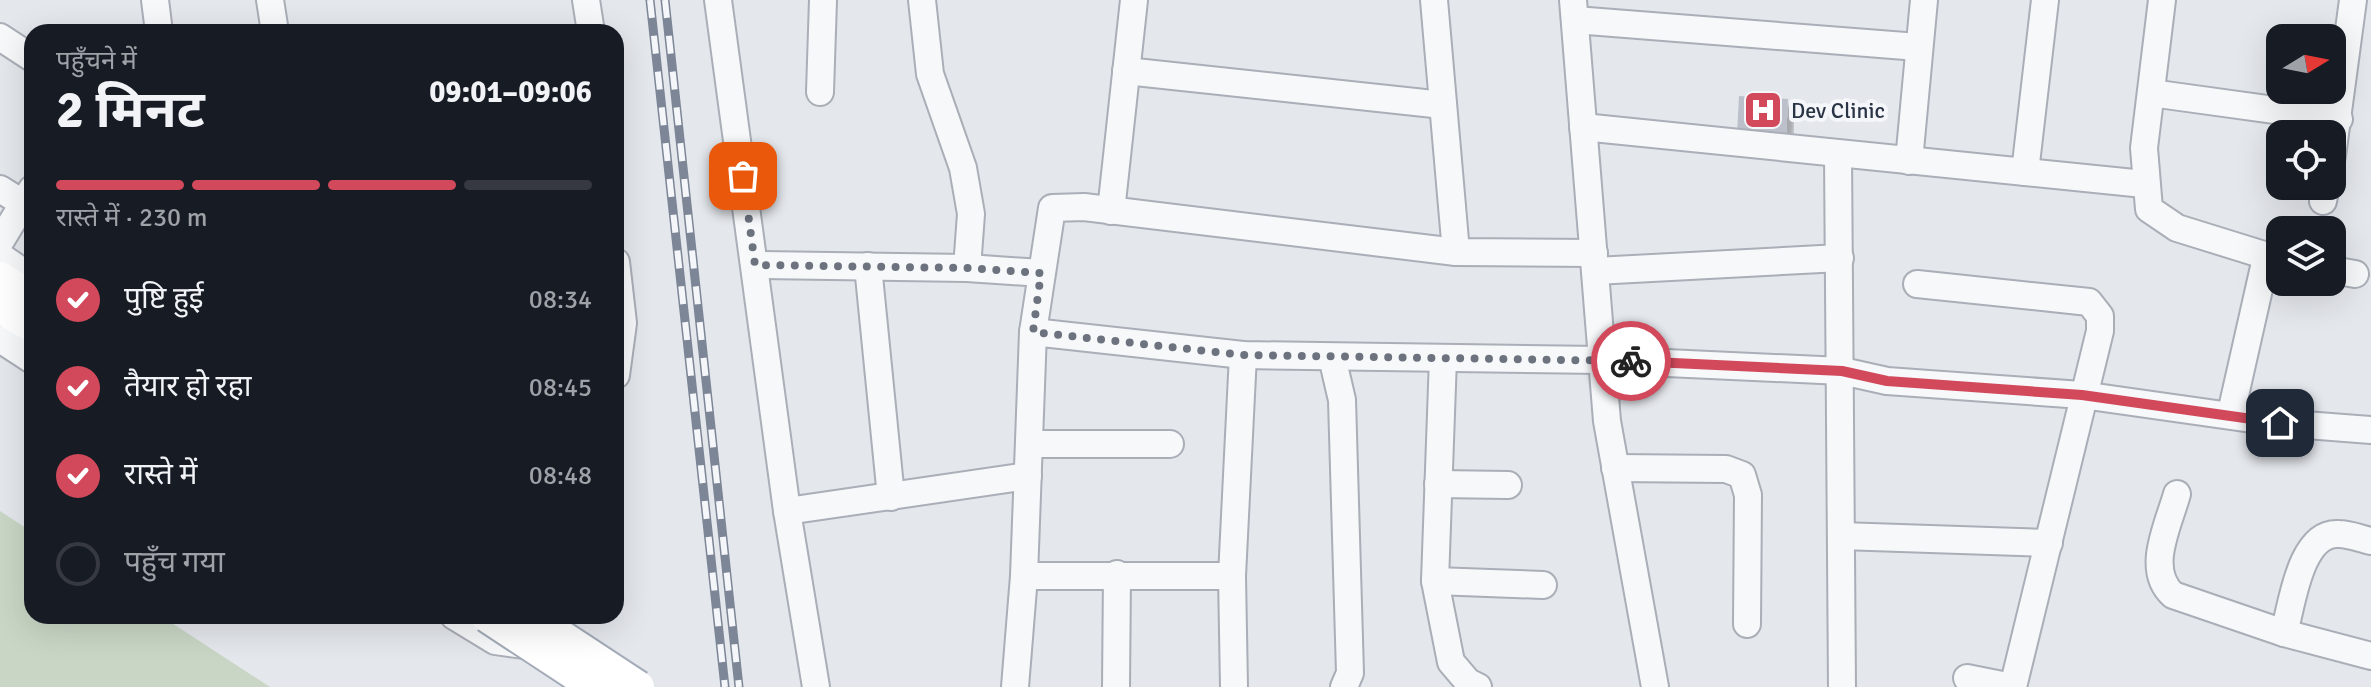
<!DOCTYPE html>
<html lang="hi">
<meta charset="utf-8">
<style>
:root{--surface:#171b24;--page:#242831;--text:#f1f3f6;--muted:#9ea1a6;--line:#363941;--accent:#d1495b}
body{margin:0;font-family:Signika,"Noto Sans Devanagari",sans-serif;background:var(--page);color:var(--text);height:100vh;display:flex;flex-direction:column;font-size:30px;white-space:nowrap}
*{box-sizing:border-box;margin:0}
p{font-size:26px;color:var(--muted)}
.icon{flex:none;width:44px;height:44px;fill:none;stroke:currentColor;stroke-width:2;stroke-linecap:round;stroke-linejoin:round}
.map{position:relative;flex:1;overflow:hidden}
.details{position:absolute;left:24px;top:24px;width:600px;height:600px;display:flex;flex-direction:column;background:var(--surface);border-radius:24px;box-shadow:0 8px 32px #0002}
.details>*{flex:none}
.needle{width:52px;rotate:80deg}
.fabs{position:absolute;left:2266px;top:24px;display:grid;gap:16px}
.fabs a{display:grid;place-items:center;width:80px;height:80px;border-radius:16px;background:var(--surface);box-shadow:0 8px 32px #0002;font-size:40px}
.pin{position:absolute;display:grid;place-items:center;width:68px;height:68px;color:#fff;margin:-34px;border-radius:16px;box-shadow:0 4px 12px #0006}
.courier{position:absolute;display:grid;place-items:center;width:80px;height:80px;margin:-40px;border:6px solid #d1495b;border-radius:50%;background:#fff;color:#222;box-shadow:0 2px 10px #0007}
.summary em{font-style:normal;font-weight:700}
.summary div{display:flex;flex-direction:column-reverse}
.summary{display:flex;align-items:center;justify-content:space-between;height:136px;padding:0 32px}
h1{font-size:52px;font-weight:700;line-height:60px}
.bar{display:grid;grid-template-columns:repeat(4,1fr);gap:12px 8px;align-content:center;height:96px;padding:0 32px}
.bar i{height:10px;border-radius:6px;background:var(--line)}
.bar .active{background:var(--accent)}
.bar p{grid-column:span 4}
ol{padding:0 32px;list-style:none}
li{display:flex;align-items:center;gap:24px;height:88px}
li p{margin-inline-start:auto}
li .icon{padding:8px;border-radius:50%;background:var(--accent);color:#fff;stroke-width:4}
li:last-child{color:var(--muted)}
li i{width:44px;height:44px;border:4px solid var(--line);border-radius:50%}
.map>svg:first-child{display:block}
.green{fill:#c9d6c5}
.building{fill:#bbc0ca;filter:url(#shadow)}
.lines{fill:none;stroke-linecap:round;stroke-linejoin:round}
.minor-casing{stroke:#a9aeb7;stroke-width:30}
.major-casing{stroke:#a3abb8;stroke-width:36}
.minor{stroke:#f7f8fa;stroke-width:26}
.major{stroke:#fff;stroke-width:32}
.rail-casing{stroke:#7d8696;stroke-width:9}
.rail{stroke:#f4f6f9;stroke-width:6;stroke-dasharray:18;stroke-linecap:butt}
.major-bridge-casing{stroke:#a3abb8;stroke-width:36;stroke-linecap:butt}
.major-bridge{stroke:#fff;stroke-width:32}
.done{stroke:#6c737f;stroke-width:8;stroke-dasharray:0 14.4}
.route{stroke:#d1495b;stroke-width:10}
.labels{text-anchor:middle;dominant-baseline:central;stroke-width:8;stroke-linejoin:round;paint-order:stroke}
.poi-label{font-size:22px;fill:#2b3445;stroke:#f4f6f9;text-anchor:start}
</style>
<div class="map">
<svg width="2371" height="687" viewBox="0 0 2371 687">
<defs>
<filter id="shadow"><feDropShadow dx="7" dy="7" stdDeviation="2" flood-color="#0004"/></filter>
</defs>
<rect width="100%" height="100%" fill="#e4e7ec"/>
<path class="green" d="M 0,511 L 32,532 L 32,616 L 161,616 L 270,687 L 0,687 Z"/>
<path class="building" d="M 1739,96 L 1788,99 L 1786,138 L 1737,135 Z"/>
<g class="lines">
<g class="minor-casing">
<g id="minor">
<path d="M 155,0 L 159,32"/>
<path d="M 270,0 L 275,32"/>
<path d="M 586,0 L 591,32"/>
<path d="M 718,0 L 787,511 L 816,687"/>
<path d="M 922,0 L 930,74 L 963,168 L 971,214 L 967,268"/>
<path d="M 1434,0 L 1456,252"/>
<path d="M 1573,0 L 1607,421 L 1655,687"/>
<path d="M 2162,0 L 2144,148 L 2149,209 L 2177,228 L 2280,260"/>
<path d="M 1575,20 L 1918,47"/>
<path d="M 0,37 L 32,58"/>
<path d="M 1126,71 L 1443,105"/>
<path d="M 820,92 L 823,0"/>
<path d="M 2151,93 L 2339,119"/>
<path d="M 1583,127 L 2144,184"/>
<path d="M 1838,154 L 1842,687"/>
<path d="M 2332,156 L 2353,0"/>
<path d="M 1909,161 L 1924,0"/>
<path d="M 2025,172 L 2045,0"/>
<path d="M 0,189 L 32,209"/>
<path d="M 2323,201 L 2326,186"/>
<path d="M 1111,211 L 1134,0"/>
<path d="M 0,242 L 32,189"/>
<path d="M 0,256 L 32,278"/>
<path d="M 616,262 L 623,323 L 616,375"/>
<path d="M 755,265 L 967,268 L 1041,273"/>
<path d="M 868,266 L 891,497"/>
<path d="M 2332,270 L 2355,274"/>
<path d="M 1595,271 L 1840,258"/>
<path d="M 1917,284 L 2089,302 L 2100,316 L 2100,331 L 2013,687"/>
<path d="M 1033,332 L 1243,355 L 1602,360 L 1842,371 L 1887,381 L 2082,395 L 2280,423 L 2371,430"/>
<path d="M 0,339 L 32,360"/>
<path d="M 1332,357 L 1342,400 L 1350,673 L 1344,687"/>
<path d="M 1443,358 L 1435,581 L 1451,662 L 1468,682 L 1478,687"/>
<path d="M 2231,413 L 2266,258"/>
<path d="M 1029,444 L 1170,444"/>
<path d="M 1615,468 L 1726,469 L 1742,475 L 1748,495 L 1747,624"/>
<path d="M 1438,484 L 1508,485"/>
<path d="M 2177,494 C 2168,526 2145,570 2173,595 L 2284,633 L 2371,656"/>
<path d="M 787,511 L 1028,476"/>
<path d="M 1841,536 L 2049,543"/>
<path d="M 1024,576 L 1232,576"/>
<path d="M 1435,581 L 1543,585"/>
<path d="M 454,616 L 495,641 L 524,645 L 531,637"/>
<path d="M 2284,633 C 2292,605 2300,531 2339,534 C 2350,534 2361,539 2371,541"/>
<path d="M 1967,678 L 2012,687"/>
<path d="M 1015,687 L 1024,576 L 1033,332 L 1052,208 L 1084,207 L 1456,252 L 1594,253"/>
<path d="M 1116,687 L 1117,574"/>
<path d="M 1234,687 L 1232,576 L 1243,355"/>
</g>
</g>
<g class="major-casing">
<g id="major">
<path d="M 0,278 L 32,298"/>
<path d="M 0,307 L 32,326"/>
</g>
</g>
<use href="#minor" class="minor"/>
<use href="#major" class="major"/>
<g class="rail-casing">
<g id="rail">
<path d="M 650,0 L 725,687"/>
<path d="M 665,0 L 739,687"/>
</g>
</g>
<use href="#rail" class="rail"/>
<g class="major-bridge-casing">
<g id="major-bridge">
<path d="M 487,616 L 595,687"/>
<path d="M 530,616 L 638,687"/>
</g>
</g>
<use href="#major-bridge" class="major-bridge"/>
</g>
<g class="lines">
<path class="done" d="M 743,176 L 755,265 L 967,268 L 1041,273 L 1033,332 L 1243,355 L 1631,361"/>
<path class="route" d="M 1631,361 L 1842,371 L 1887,381 L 2082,395 L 2280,423"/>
</g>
<defs>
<g id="hospital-square" transform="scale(2)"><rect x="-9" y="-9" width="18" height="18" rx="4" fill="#d1495b" stroke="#f4f6f9"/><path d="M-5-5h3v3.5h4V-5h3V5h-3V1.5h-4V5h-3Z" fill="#fff"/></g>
</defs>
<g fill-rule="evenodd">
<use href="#hospital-square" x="1763" y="110"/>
</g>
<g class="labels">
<g class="poi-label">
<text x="1791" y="110">Dev Clinic</text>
</g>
</g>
</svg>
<div class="fabs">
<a><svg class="needle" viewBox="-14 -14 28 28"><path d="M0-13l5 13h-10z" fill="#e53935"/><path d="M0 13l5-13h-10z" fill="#9ea1a6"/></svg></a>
<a><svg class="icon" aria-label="locate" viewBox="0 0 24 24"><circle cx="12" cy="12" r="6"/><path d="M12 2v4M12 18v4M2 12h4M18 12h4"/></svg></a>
<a><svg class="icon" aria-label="layers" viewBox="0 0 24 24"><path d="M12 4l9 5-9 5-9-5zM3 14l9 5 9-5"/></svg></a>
</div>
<div class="pin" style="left:743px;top:176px;background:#ea580c"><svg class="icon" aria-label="bag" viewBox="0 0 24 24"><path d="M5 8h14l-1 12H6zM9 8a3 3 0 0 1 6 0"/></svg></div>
<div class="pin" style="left:2280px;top:423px;background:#1f2937"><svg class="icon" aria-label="home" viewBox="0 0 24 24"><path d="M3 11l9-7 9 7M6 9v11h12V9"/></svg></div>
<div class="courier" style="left:1631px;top:361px"><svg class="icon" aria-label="bike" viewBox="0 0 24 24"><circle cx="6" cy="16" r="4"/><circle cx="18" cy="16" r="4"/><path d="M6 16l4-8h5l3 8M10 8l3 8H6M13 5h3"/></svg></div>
<section class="details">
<div class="summary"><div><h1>2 मिनट</h1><p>पहुँचने में</p></div><em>09:01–09:06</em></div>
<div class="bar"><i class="active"></i><i class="active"></i><i class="active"></i><i></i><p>रास्ते में · 230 m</p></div>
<ol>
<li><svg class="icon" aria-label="check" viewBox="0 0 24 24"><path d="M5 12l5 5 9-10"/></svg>पुष्टि हुई<p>08:34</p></li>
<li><svg class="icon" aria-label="check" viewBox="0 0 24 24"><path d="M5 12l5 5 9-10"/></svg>तैयार हो रहा<p>08:45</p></li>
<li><svg class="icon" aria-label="check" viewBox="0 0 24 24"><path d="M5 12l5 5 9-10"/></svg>रास्ते में<p>08:48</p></li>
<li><i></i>पहुँच गया</li>
</ol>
</section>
</div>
